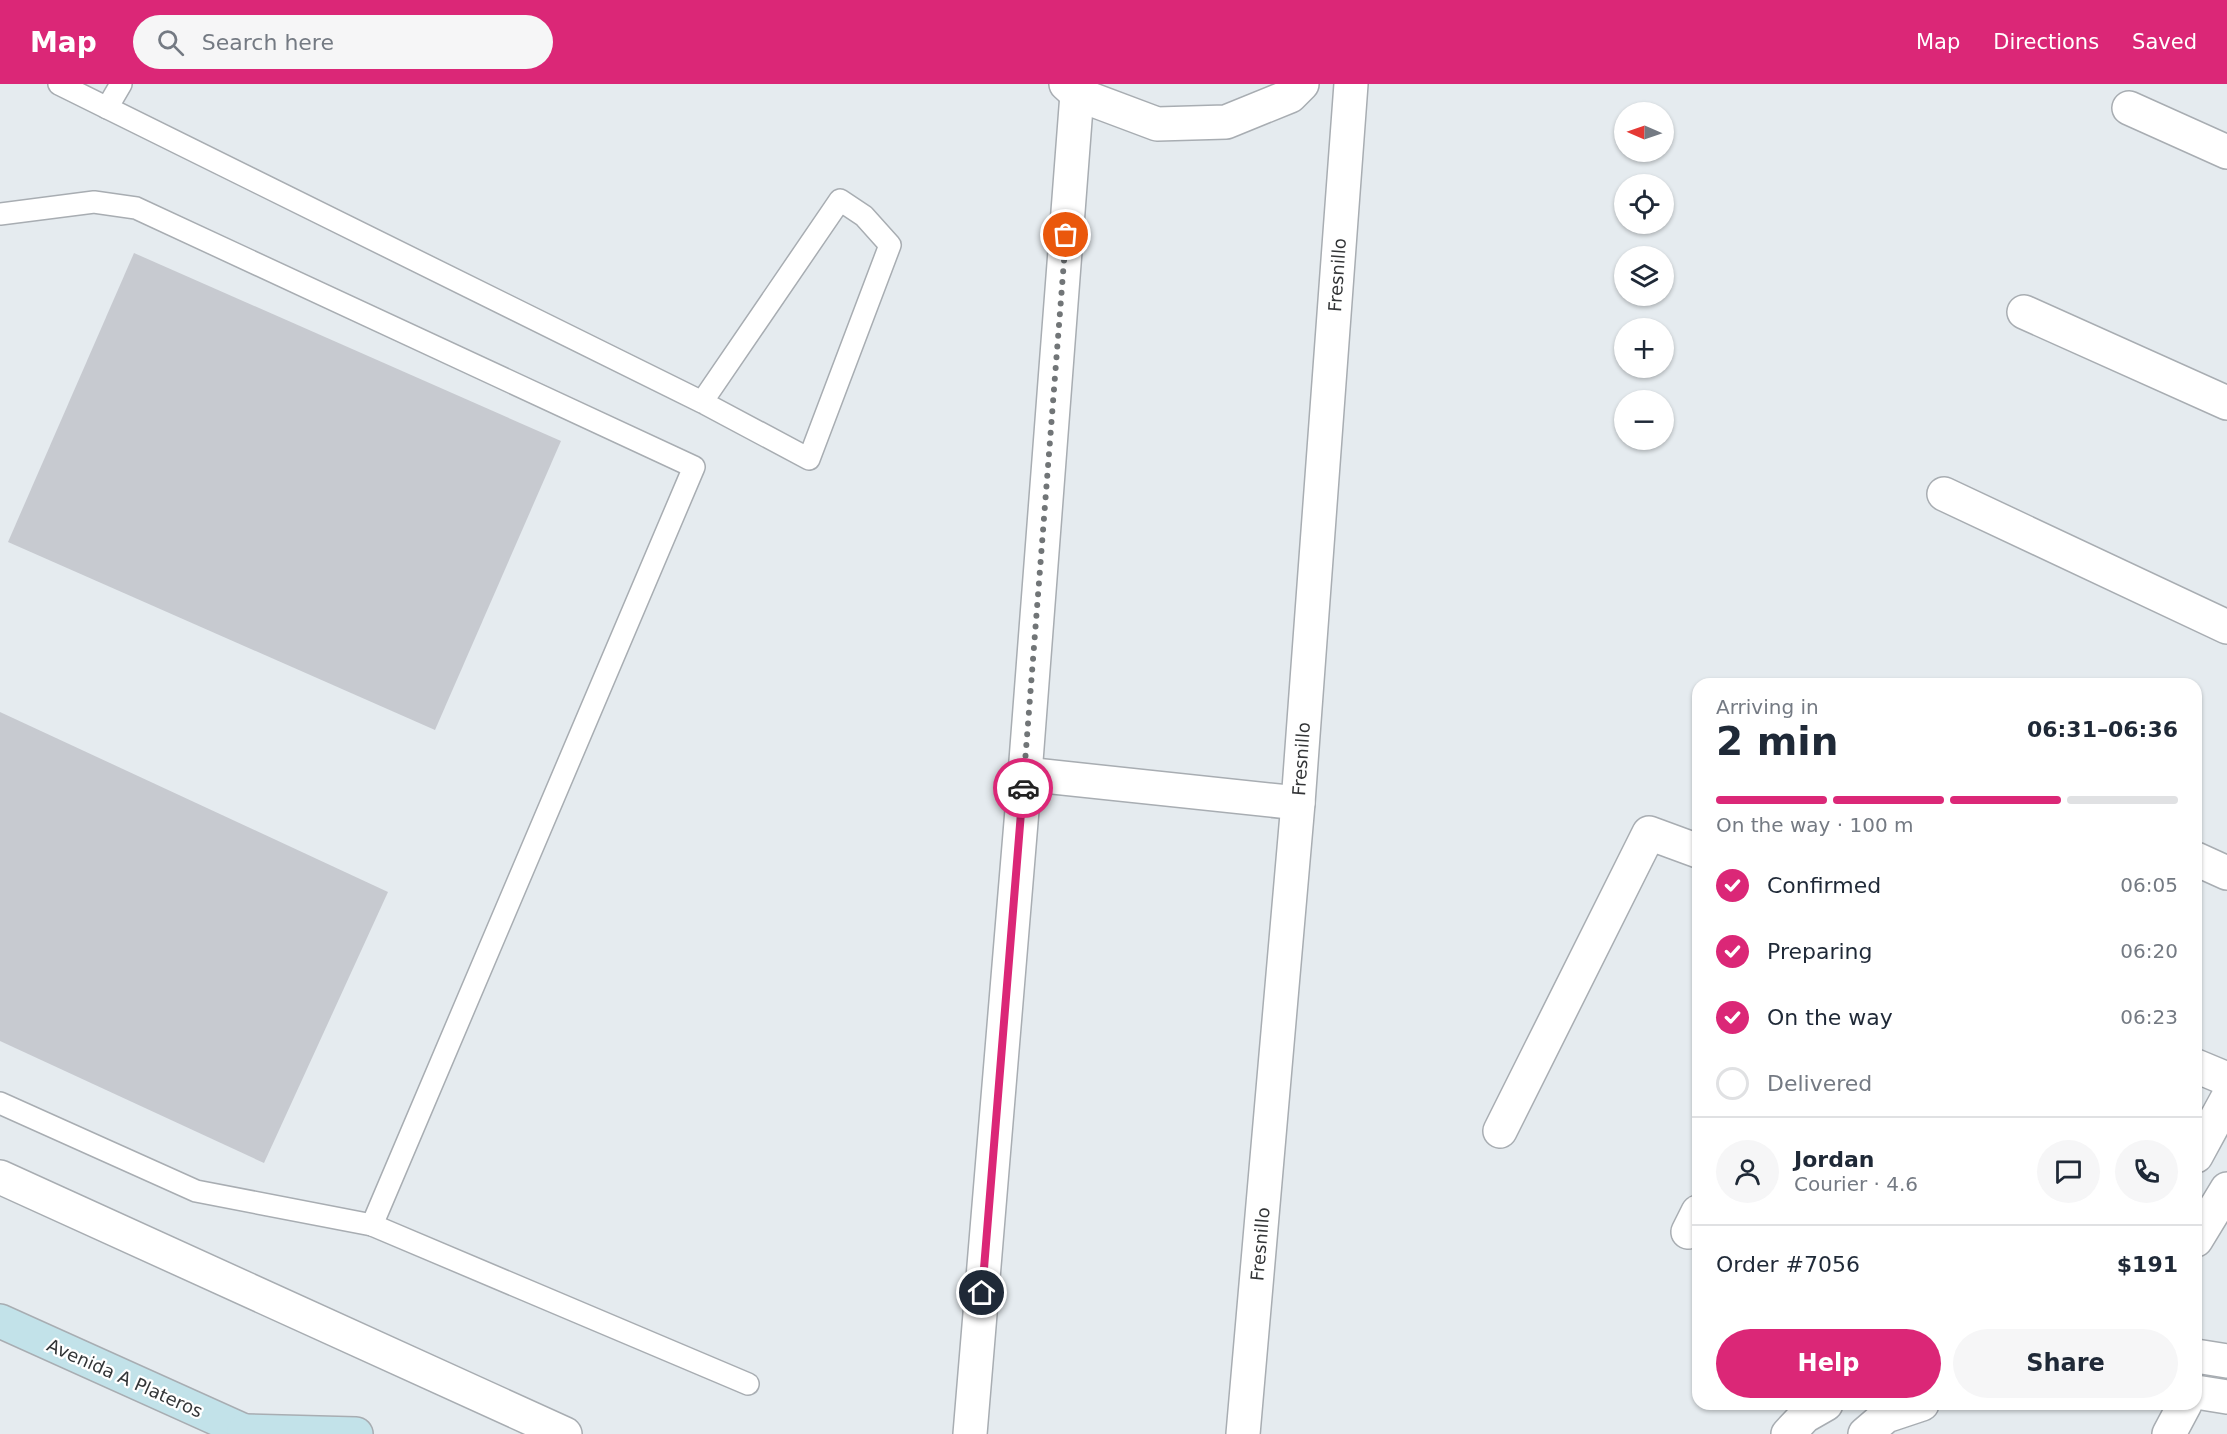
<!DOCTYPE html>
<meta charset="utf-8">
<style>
:root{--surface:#fff;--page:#f6f6f7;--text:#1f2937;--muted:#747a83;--line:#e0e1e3;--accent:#db2777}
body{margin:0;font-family:"DejaVu Sans",sans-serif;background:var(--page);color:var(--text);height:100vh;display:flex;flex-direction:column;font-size:22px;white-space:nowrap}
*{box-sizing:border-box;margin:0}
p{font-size:20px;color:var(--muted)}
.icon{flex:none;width:33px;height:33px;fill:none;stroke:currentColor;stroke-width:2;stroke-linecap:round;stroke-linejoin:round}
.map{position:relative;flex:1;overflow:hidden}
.side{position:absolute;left:1692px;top:594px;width:510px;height:732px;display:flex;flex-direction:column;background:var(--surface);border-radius:18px;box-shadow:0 2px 4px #0004}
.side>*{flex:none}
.needle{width:39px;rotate:272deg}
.controls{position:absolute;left:1614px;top:18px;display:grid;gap:12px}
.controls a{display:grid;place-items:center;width:60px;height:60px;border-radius:50%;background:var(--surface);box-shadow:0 2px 4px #0004;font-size:30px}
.pin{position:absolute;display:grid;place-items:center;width:51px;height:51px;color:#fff;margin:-26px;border:3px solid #fff;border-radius:50%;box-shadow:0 2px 6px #0007}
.courier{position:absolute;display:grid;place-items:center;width:60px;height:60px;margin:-30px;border:4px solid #db2777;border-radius:50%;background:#fff;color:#222;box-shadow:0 2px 8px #0007}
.summary em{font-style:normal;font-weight:700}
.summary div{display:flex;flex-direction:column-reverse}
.summary{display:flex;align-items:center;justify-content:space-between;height:102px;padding:0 24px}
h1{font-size:39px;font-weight:700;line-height:45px}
.bar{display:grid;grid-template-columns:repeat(4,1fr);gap:9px 6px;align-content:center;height:72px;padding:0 24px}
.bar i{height:8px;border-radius:4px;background:var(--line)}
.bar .active{background:var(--accent)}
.bar p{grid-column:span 4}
.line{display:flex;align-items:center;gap:15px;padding:0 24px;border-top:2px solid var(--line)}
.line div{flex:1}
.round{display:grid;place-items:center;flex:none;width:63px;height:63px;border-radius:32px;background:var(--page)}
ol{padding:0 24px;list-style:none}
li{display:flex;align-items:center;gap:18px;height:66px}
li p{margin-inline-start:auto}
li .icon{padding:6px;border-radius:50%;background:var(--accent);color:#fff;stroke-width:4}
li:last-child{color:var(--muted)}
li i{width:33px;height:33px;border:3px solid var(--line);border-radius:50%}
.primary-button{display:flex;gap:12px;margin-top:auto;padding:12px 24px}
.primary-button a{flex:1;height:69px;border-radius:36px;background:var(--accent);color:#fff;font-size:24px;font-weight:700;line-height:69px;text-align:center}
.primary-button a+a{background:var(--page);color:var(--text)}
header{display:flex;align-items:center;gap:36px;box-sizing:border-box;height:84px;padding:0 30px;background:var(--accent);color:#fff}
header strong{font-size:28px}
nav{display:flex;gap:33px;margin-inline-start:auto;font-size:21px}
.search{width:420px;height:54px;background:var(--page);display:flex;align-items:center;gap:15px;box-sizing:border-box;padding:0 21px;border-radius:33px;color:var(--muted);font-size:22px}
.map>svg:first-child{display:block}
.building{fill:#c7cad0}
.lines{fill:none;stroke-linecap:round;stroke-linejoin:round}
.lane-casing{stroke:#a8adb2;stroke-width:24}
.street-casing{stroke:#a8adb2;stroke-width:36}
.secondary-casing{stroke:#a8adb2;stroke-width:36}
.lane{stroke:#fff;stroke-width:21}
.street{stroke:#fff;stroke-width:33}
.secondary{stroke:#c2e2e9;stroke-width:33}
.done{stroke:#717577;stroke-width:6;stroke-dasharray:0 10.8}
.route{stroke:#db2777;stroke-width:8}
.labels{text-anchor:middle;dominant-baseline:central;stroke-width:4.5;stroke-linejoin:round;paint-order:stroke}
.street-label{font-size:18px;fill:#333537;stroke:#fff}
</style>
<header>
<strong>Map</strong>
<div class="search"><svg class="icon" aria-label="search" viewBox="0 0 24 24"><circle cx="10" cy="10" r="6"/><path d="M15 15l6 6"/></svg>Search here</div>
<nav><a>Map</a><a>Directions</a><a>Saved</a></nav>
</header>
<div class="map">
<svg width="2227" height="1350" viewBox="0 0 2227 1350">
<rect width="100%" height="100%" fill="#e5ebef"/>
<g class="building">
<path d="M 134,169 L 561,357 L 435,646 L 8,458 Z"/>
<path d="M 0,628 L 388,808 L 264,1079 L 0,957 Z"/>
</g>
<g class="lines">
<g class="lane-casing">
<g id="lane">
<path d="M 59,0 L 702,318 L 809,375 L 890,161 L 864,132 L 840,116 L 702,318"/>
<path d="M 107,24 L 121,0"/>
<path d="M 0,130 L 94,118 L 136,124 L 694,383 L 372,1141"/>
<path d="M 0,1019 L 196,1107 L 372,1141 L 748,1300"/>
</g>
</g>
<g class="street-casing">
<g id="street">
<path d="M 1066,0 L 1077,10 L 1157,40 L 1226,38 L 1290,12 L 1302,0"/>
<path d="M 2129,24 L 2227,68"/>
<path d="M 2024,228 L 2227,319"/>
<path d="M 1944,410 L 2227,543"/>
<path d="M 1025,690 L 1298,719"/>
<path d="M 2196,775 L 2227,789"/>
<path d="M 2196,982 L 2227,995"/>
<path d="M 1500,1047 L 1649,749 L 1698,767"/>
<path d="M 2196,1072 L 2227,1015"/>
<path d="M 0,1093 L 565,1350"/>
<path d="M 1688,1148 L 1698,1128"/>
<path d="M 2196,1156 L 2227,1105"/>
<path d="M 2196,1272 L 2227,1277"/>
<path d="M 2196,1308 L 2227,1313"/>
<path d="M 970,1350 L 1025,690 L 1077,10"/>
<path d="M 1243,1350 L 1298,719 L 1351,0"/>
<path d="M 1788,1350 L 1805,1332 L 1826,1320"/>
<path d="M 1865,1350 L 1886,1332 L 1922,1320"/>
<path d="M 2169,1350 L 2185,1320"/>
</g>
</g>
<g class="secondary-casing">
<g id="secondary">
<path d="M 0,1237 L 251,1350"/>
<path d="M 244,1347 L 356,1350"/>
</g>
</g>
<use href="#lane" class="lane"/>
<use href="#street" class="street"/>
<use href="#secondary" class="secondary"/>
</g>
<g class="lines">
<path class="done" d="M 1023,704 L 1066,151"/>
<path class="route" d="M 982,1209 L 1023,704"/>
</g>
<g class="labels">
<g class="street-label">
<text transform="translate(1337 191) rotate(-86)">Fresnillo</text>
<text transform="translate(1301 675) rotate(-86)">Fresnillo</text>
<text transform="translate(1260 1160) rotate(-85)">Fresnillo</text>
<text transform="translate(125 1294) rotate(24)">Avenida A Plateros</text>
</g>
</g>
</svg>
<div class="controls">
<a><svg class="needle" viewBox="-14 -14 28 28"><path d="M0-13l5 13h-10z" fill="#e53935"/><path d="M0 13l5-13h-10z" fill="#747a83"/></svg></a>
<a><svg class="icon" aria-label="locate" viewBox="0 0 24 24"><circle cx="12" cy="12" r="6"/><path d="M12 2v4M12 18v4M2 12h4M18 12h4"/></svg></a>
<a><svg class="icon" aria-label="layers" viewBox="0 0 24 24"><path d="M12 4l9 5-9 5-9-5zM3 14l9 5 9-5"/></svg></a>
<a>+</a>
<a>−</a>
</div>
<div class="pin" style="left:1066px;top:151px;background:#ea580c"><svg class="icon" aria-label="bag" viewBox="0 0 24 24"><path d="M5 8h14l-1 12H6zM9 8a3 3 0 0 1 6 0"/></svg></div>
<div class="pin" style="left:982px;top:1209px;background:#1f2937"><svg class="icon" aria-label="home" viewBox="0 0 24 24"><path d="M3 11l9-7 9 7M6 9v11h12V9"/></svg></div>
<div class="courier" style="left:1023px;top:704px"><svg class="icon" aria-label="car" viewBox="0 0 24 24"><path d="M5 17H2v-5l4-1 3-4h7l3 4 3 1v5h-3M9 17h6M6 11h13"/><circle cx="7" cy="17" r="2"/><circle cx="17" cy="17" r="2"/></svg></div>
<section class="side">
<div class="summary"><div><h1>2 min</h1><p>Arriving in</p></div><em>06:31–06:36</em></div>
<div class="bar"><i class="active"></i><i class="active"></i><i class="active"></i><i></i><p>On the way · 100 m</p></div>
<ol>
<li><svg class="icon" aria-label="check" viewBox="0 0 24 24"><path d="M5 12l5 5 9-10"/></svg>Confirmed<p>06:05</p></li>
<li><svg class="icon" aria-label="check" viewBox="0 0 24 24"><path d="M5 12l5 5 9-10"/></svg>Preparing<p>06:20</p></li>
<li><svg class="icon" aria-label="check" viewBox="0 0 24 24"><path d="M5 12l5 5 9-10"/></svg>On the way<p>06:23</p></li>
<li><i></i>Delivered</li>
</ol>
<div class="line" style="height:108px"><a class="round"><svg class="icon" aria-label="person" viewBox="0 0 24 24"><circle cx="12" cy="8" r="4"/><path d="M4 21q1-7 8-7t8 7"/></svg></a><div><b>Jordan</b><p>Courier · 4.6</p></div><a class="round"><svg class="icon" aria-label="chat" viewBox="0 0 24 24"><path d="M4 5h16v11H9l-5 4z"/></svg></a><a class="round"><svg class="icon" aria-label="phone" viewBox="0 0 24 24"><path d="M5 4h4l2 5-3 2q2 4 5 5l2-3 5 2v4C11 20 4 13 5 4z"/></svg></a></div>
<div class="line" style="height:78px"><div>Order #7056</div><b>$191</b></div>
<div class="primary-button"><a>Help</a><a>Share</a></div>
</section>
</div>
